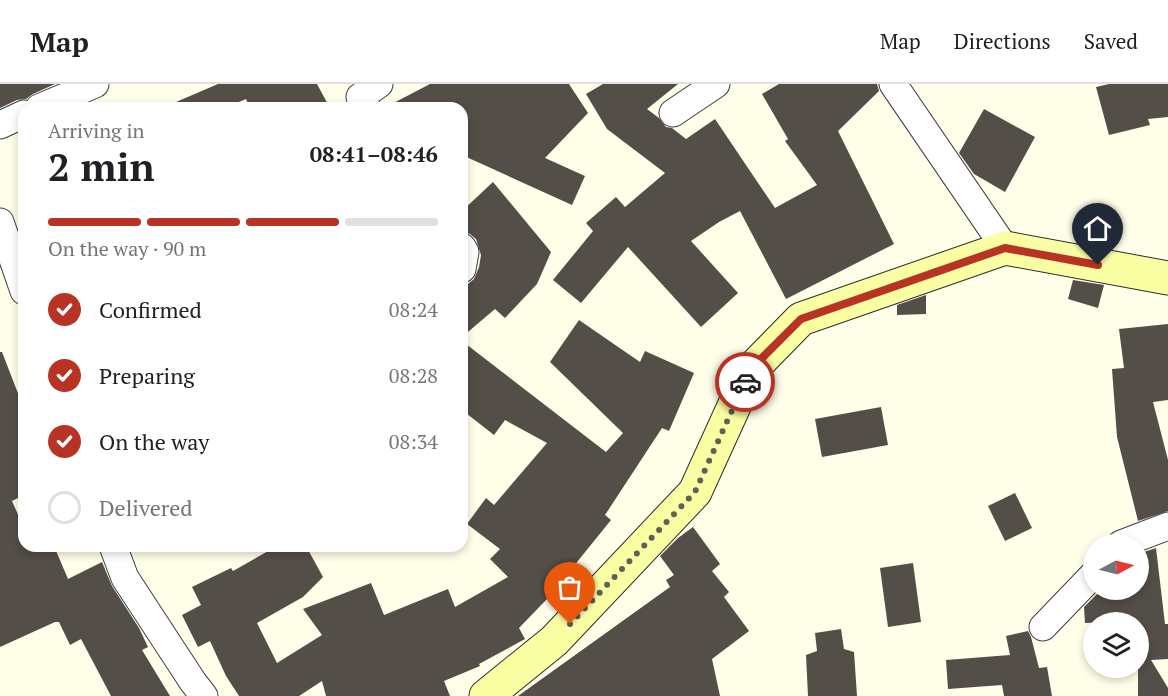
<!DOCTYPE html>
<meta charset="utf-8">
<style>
:root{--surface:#fff;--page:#f6f6f6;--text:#202124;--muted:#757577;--line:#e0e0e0;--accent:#b93325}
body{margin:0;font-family:"PT Serif",serif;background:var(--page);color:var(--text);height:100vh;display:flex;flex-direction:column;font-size:22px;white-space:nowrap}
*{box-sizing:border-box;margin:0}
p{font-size:20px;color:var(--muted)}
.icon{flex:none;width:33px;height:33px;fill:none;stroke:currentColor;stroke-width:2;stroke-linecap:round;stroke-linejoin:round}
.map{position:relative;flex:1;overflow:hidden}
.details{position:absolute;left:18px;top:18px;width:450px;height:450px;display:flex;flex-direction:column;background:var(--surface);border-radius:18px;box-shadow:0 3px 9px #0003}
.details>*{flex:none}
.needle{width:39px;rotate:83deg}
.buttons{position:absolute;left:1083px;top:450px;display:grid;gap:12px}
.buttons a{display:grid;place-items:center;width:66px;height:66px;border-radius:50%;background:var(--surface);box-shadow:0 3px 9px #0003;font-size:30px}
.pin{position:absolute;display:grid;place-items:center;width:51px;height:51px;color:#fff;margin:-62px -26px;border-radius:50% 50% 50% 0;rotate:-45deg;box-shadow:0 0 6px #0007}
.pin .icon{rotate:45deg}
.courier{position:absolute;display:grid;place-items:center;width:60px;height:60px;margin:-30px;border:4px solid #b93325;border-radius:50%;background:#fff;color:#222;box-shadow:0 2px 8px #0007}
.overview em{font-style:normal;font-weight:600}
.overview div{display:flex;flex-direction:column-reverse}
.overview{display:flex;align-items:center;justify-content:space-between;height:102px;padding:0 30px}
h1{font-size:39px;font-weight:600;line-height:45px}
.bar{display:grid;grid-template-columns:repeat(4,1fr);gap:9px 6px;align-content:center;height:72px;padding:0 30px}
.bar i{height:8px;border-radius:4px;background:var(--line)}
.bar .on{background:var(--accent)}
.bar p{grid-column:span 4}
ol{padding:0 30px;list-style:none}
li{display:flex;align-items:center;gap:18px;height:66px}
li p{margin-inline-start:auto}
li .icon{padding:6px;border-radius:50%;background:var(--accent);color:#fff;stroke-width:4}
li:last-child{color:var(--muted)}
li i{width:33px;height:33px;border:3px solid var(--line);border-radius:50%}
header{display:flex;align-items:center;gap:36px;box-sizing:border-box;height:84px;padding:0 30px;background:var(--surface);border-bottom:2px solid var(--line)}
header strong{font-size:28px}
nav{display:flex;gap:33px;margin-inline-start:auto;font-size:21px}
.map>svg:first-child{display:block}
.building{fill:#534e47}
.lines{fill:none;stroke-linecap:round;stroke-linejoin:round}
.street-casing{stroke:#3e3e3e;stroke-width:29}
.secondary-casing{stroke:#2d2d2d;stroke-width:35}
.street{stroke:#fff;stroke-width:27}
.secondary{stroke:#fbffa4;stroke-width:33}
.done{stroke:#606059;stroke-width:6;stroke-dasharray:0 10.8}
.route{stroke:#b93325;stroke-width:8}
</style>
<header>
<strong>Map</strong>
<nav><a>Map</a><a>Directions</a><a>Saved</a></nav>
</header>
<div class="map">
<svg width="1168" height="612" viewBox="0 0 1168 612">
<rect width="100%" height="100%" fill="#fffee9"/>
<g class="building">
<path d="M 0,0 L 55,0 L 33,10 L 26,15 L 17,16 L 0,24 Z"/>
<path d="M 218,0 L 317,0 L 330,24 L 250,24 L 246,15 L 224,24 L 162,24 Z"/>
<path d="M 430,0 L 569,0 L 588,29 L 545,74 L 585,92 L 572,121 L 462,71 L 462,24 L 384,24 Z"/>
<path d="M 603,0 L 678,0 L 647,25 L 659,34 L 666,43 L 672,44 L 686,55 L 715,35 L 775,124 L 817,101 L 785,57 L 788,55 L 762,10 L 779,0 L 877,0 L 879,7 L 838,47 L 894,160 L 786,215 L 740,127 L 719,138 L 691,157 L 738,209 L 701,243 L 628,163 L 581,219 L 553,196 L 593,147 L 586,139 L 616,113 L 625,123 L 665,89 L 607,45 L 586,10 Z"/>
<path d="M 1109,0 L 1168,0 L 1168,33 L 1148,35 L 1150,41 L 1109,51 L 1096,3 Z"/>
<path d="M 984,25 L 1035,53 L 1005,108 L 974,90 L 959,69 Z"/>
<path d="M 493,98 L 551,168 L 537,200 L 505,234 L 495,225 L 462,253 L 462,200 L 468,200 L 474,195 L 479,183 L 481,171 L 476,155 L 470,150 L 462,147 L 462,127 Z"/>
<path d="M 1073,196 L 1104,201 L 1098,224 L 1068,215 Z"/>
<path d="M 926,211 L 926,230 L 897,231 L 897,221 Z"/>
<path d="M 579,236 L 640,278 L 645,267 L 694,289 L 669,347 L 662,344 L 605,431 L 611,436 L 573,483 L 575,486 L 519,544 L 525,555 L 479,580 L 480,582 L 444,597 L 450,612 L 326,612 L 322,597 L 299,612 L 239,612 L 226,592 L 210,557 L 198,563 L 182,531 L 201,521 L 192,503 L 231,484 L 233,487 L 277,462 L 306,462 L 323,493 L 303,513 L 257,539 L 277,579 L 322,551 L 303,525 L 371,499 L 384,531 L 448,505 L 455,523 L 508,493 L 490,475 L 500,465 L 467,440 L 486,414 L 494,421 L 547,359 L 505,336 L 494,351 L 462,326 L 462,257 L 606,368 L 623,349 L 550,278 Z"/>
<path d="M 1168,240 L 1168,316 L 1153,318 L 1168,376 L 1168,427 L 1138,437 L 1117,353 L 1112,285 L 1124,284 L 1119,245 Z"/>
<path d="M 0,268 L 2,268 L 24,325 L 24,411 L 12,417 L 24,444 L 24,462 L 54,462 L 68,495 L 102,478 L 112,502 L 139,544 L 148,563 L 142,566 L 170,612 L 111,612 L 81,555 L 70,561 L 59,538 L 55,538 L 0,563 Z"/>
<path d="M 881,323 L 888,361 L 822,373 L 815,335 Z"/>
<path d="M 1015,409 L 1032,444 L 1005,457 L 988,422 Z"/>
<path d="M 693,443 L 720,480 L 712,487 L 729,508 L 724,513 L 749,547 L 712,575 L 720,612 L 518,612 L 670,503 L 666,496 L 674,491 L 660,472 L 678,454 Z"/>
<path d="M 1156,464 L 1165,540 L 1168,540 L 1168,575 L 1151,576 L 1168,604 L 1168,612 L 1138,612 L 1138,537 L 1085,539 L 1084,523 L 1101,506 L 1138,506 L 1138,470 Z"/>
<path d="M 913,479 L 921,538 L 888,543 L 880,484 Z"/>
<path d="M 841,545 L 844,565 L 854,568 L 857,612 L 808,612 L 806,571 L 817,567 L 815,549 Z"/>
<path d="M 1028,547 L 1031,553 L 1039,584 L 1047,583 L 1052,612 L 1004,612 L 1002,601 L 948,605 L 946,576 L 1010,571 L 1006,552 Z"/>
</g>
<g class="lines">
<g class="street-casing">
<g id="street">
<path d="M 893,0 L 1005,164"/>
<path d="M 39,24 L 95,0"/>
<path d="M 367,24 L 360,13 L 379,0"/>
<path d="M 673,29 L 716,0"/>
<path d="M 0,41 L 24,30"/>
<path d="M 0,138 L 24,207"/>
<path d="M 462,163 L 465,168 L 462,185"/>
<path d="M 1121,460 L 1168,442"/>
<path d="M 113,462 L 125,494 L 193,598 L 204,612"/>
<path d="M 1043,543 L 1094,490"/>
</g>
</g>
<g class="secondary-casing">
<path id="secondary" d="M 486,612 L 554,557 L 695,408 L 750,287 L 801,235 L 1005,164 L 1168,194"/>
</g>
<use href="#street" class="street"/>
<use href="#secondary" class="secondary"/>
</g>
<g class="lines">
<path class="done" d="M 570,540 L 695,408 L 745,298"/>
<path class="route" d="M 745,298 L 750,286 L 801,235 L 1005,164 L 1098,181"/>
</g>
</svg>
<div class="buttons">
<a><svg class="needle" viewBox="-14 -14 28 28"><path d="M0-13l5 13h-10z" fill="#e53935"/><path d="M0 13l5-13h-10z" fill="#757577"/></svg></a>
<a><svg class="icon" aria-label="layers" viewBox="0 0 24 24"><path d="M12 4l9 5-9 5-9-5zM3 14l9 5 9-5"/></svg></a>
</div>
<div class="pin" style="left:570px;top:540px;background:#ea580c"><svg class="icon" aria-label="bag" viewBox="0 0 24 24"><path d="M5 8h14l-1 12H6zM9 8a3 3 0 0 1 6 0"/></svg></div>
<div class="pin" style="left:1098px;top:181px;background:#1f2937"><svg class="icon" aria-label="home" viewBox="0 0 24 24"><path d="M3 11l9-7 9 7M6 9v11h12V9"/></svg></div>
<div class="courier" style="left:745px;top:298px"><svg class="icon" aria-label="car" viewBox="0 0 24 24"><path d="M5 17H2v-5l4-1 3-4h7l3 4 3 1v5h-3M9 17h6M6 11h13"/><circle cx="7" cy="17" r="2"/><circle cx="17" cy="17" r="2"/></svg></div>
<section class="details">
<div class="overview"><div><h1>2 min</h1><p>Arriving in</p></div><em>08:41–08:46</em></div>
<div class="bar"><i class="on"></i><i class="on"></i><i class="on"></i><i></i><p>On the way · 90 m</p></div>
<ol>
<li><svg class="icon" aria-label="check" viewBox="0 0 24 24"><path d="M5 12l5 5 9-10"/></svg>Confirmed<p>08:24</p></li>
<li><svg class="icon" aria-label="check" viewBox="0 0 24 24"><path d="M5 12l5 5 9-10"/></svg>Preparing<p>08:28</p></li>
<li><svg class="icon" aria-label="check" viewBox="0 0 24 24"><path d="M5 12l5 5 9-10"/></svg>On the way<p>08:34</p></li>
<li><i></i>Delivered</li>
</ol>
</section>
</div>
